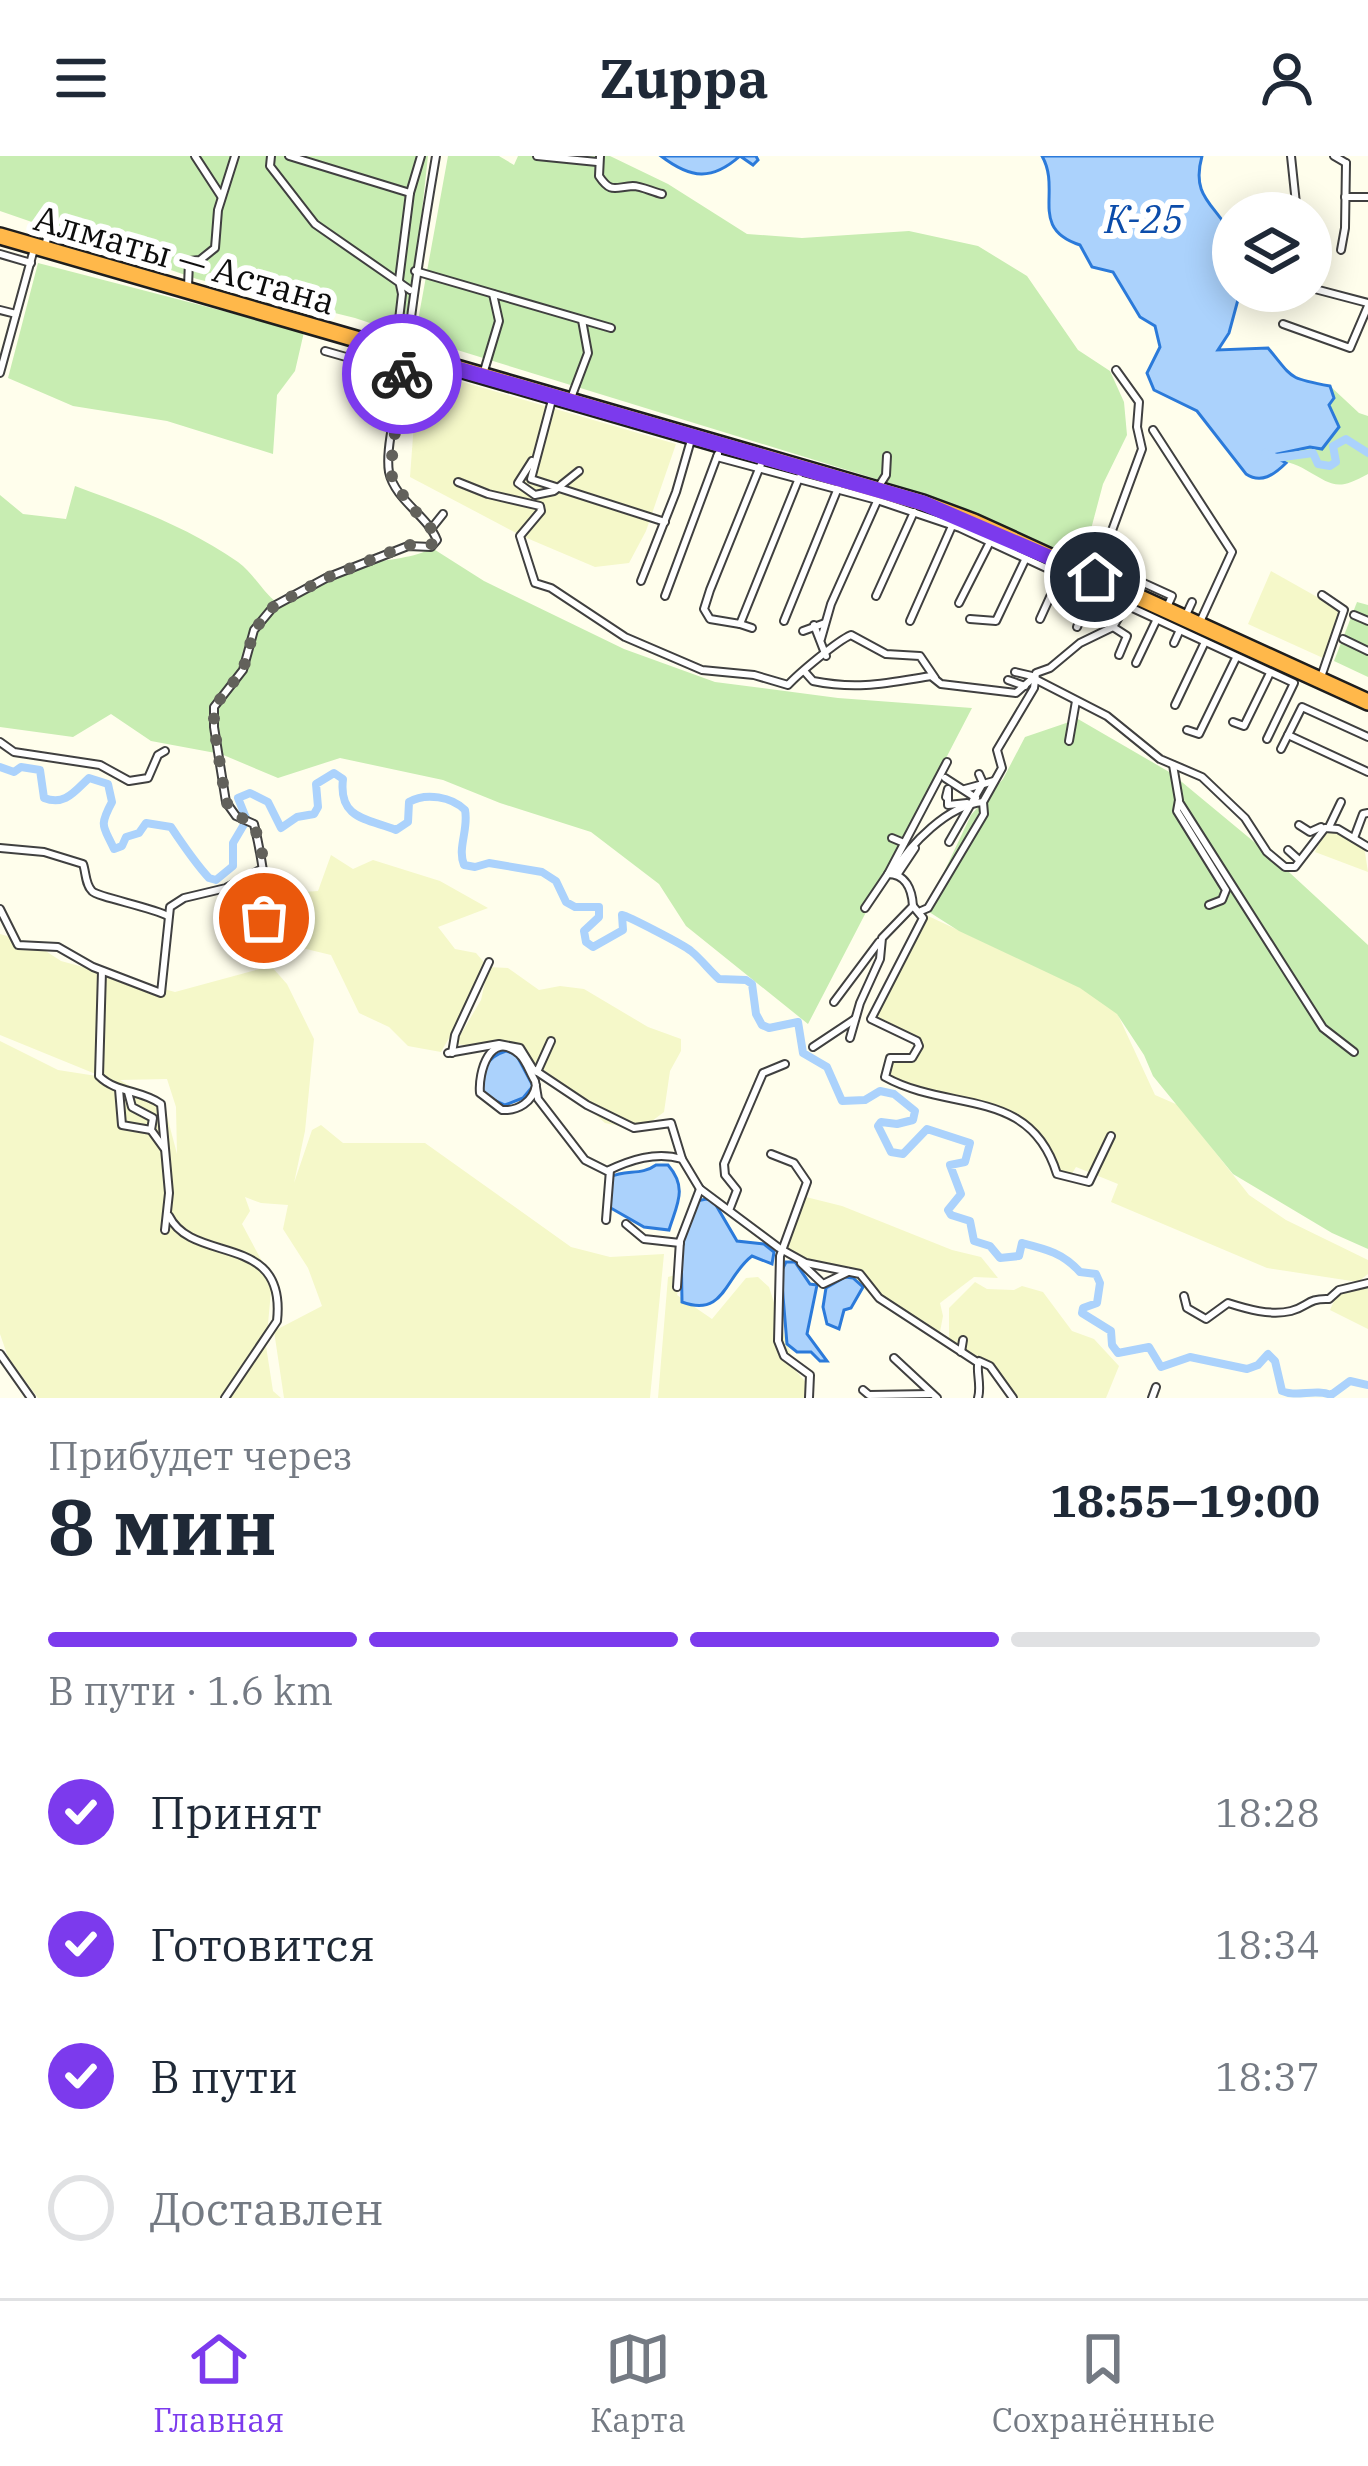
<!DOCTYPE html>
<html lang="ru">
<meta charset="utf-8">
<style>
:root{--surface:#fff;--page:#f2f2f3;--text:#1f2937;--muted:#747a83;--line:#e0e1e3;--accent:#7c3aed}
body{margin:0;font-family:"IBM Plex Serif",serif;background:var(--page);color:var(--text);height:100vh;display:flex;flex-direction:column;font-size:45px;white-space:nowrap}
*{box-sizing:border-box;margin:0}
p{font-size:39px;color:var(--muted)}
.icon{flex:none;width:66px;height:66px;fill:none;stroke:currentColor;stroke-width:2;stroke-linecap:round;stroke-linejoin:round}
.map{position:relative;height:1242px;overflow:hidden}
.sheet{display:flex;flex-direction:column;background:var(--surface);flex:1}
.sheet>*{flex:none}
.controls{position:absolute;left:1212px;top:36px;display:grid;gap:24px}
.controls a{display:grid;place-items:center;width:120px;height:120px;border-radius:50%;background:var(--surface);box-shadow:0 6px 30px #0003;font-size:60px}
.pin{position:absolute;display:grid;place-items:center;width:102px;height:102px;color:#fff;margin:-51px;border:6px solid #fff;border-radius:50%;box-shadow:0 3px 12px #0007}
.courier{position:absolute;display:grid;place-items:center;width:120px;height:120px;margin:-60px;border:9px solid #7c3aed;border-radius:50%;background:#fff;color:#222;box-shadow:0 3px 15px #0007}
.head em{font-style:normal;font-weight:700}
.head div{display:flex;flex-direction:column-reverse}
.head{display:flex;align-items:center;justify-content:space-between;height:204px;padding:0 48px}
h1{font-size:78px;font-weight:700;line-height:90px}
.bar{display:grid;grid-template-columns:repeat(4,1fr);gap:18px 12px;align-content:center;height:144px;padding:0 48px}
.bar i{height:15px;border-radius:9px;background:var(--line)}
.bar .on{background:var(--accent)}
.bar p{grid-column:span 4}
ol{padding:0 48px;list-style:none}
li{display:flex;align-items:center;gap:36px;height:132px}
li p{margin-inline-start:auto}
li .icon{padding:12px;border-radius:50%;background:var(--accent);color:#fff;stroke-width:4}
li:last-child{color:var(--muted)}
li i{width:66px;height:66px;border:6px solid var(--line);border-radius:50%}
header{display:flex;justify-content:space-between;align-items:center;height:156px;padding:0 48px;background:var(--surface);font-size:54px;font-weight:700}
.dock{display:flex;justify-content:space-around;align-items:center;height:168px;border-top:3px solid var(--line);background:var(--surface);font-size:33px;color:var(--muted)}
.dock a{display:grid;justify-items:center;gap:6px}
.dock .on{color:var(--accent)}
.map>svg:first-child{display:block}
.farmland{fill:#f5f8c9;fill-rule:evenodd}
.green{fill:#c8edb2}
.water{fill:#abd2fc;stroke:#2b7ada;stroke-width:3}
.lines{fill:none;stroke-linecap:round;stroke-linejoin:round}
.river{stroke:#abd2fc;stroke-width:8}
.street-casing{stroke:#404040;stroke-width:10}
.highway-casing{stroke:#1e1e1e;stroke-width:20}
.street{stroke:#fff;stroke-width:6}
.highway{stroke:#ffb84a;stroke-width:15}
.done{stroke:#62615b;stroke-width:12;stroke-dasharray:0 21.6}
.route{stroke:#7c3aed;stroke-width:15}
.labels{text-anchor:middle;dominant-baseline:central;stroke-width:12;stroke-linejoin:round;paint-order:stroke}
.street-label{font-size:36px;fill:#0d0d0d;stroke:#fff}
.water-label{font-size:39px;font-style:italic;fill:#0b4caa;stroke:#fff}
</style>
<header><svg class="icon" aria-label="menu" viewBox="0 0 24 24"><path d="M4 6h16M4 12h16M4 18h16"/></svg>Zuppa<svg class="icon" aria-label="person" viewBox="0 0 24 24"><circle cx="12" cy="8" r="4"/><path d="M4 21q1-7 8-7t8 7"/></svg></header>
<div class="map">
<svg width="1368" height="1242" viewBox="0 0 1368 1242">
<rect width="100%" height="100%" fill="#fffeec"/>
<g class="farmland">
<path d="M 418,213 L 676,288 L 646,375 L 629,407 L 595,411 L 522,380 L 410,321 Z"/>
<path d="M 1271,415 L 1342,455 L 1323,502 L 1248,468 Z"/>
<path d="M 1326,673 L 1344,676 L 1364,690 L 1368,716 L 1315,696 Z"/>
<path d="M 331,699 L 353,713 L 373,704 L 440,725 L 488,752 L 438,771 L 455,793 L 476,797 L 488,811 L 508,812 L 539,834 L 560,830 L 584,833 L 648,871 L 681,883 L 681,895 L 670,915 L 664,956 L 640,974 L 605,967 L 555,922 L 507,887 L 487,891 L 455,888 L 481,844 L 487,817 L 441,896 L 408,890 L 389,871 L 359,857 L 331,799 L 269,784 L 268,762 L 275,738 L 318,735 Z"/>
<path d="M 926,759 L 1112,846 L 1155,939 L 1178,949 L 1249,1039 L 1286,1064 L 1368,1104 L 1368,1118 L 1358,1126 L 1267,1112 L 1111,1046 L 1118,1028 L 1076,1011 L 1070,1021 L 1057,1016 L 1054,999 L 1041,981 L 1011,956 L 986,946 L 950,943 L 886,922 L 895,900 L 915,905 L 922,888 L 872,866 Z"/>
<path d="M 0,778 L 35,788 L 61,805 L 175,836 L 271,810 L 287,828 L 314,883 L 305,975 L 294,1027 L 312,974 L 321,969 L 343,987 L 425,987 L 571,1091 L 610,1101 L 664,1098 L 650,1242 L 284,1242 L 274,1175 L 322,1150 L 308,1112 L 283,1073 L 288,1049 L 261,1047 L 245,1041 L 250,1055 L 242,1068 L 272,1124 L 266,1190 L 273,1235 L 281,1242 L 38,1242 L 8,1201 L 0,1178 L 0,885 L 58,914 L 103,921 L 0,879 ZM 167,923 L 176,951 L 177,998 L 167,960 L 159,948 L 120,924 Z"/>
<path d="M 806,1041 L 842,1050 L 952,1094 L 981,1101 L 998,1122 L 974,1121 L 940,1147 L 943,1160 L 939,1181 L 925,1166 L 787,1092 Z"/>
<path d="M 683,1117 L 677,1139 L 712,1163 L 746,1122 L 758,1121 L 769,1131 L 796,1215 L 810,1231 L 809,1242 L 658,1242 L 668,1121 Z"/>
<path d="M 975,1126 L 987,1133 L 1014,1134 L 1022,1130 L 1043,1136 L 1072,1175 L 1094,1183 L 1119,1210 L 1106,1242 L 1014,1242 L 990,1208 L 949,1186 L 949,1152 Z"/>
<path d="M 1368,1129 L 1368,1173 L 1330,1154 L 1337,1138 Z"/>
</g>
<g class="green">
<path d="M 0,0 L 428,0 L 412,146 L 397,176 L 355,162 L 197,123 L 0,55 Z"/>
<path d="M 448,0 L 499,0 L 514,9 L 518,0 L 610,0 L 668,28 L 747,78 L 802,82 L 909,75 L 978,90 L 1027,120 L 1078,194 L 1110,215 L 1124,246 L 1127,279 L 1103,328 L 1082,407 L 873,322 L 415,181 Z"/>
<path d="M 38,107 L 304,176 L 295,215 L 277,239 L 273,298 L 167,265 L 73,250 L 8,222 Z"/>
<path d="M 1330,230 L 1359,257 L 1368,260 L 1368,318 C 1337,335 1334,330 1306,314 C 1296,307 1281,305 1269,300 L 1310,291 L 1322,292 L 1339,271 L 1331,259 Z"/>
<path d="M 75,330 C 132,351 188,371 238,406 C 253,417 262,435 277,447 C 307,431 335,418 367,408 C 387,403 416,402 432,392 L 484,425 L 624,493 L 715,526 L 838,542 L 972,552 L 808,868 L 686,770 L 659,728 L 591,676 L 500,647 L 443,624 L 340,602 L 278,622 L 221,598 L 151,585 L 111,558 L 73,581 L 0,571 L 0,339 L 23,358 L 66,363 Z"/>
<path d="M 1357,446 L 1368,449 L 1368,521 L 1334,505 Z"/>
<path d="M 1078,563 L 1171,617 L 1277,705 L 1368,789 L 1368,1093 L 1332,1077 L 1233,1018 L 1153,920 L 1144,899 L 1117,858 L 1080,832 L 959,775 L 926,754 L 971,659 L 1003,623 L 1025,581 Z"/>
</g>
<g class="water">
<path d="M 661,0 L 756,0 L 758,4 L 753,9 L 740,0 C 712,25 691,23 661,0 Z"/>
<path d="M 1042,0 L 1202,0 C 1190,43 1217,48 1233,82 L 1229,99 L 1233,135 L 1238,135 L 1239,140 L 1229,177 L 1218,194 L 1268,192 C 1294,223 1287,222 1330,230 L 1334,242 L 1329,249 L 1339,271 L 1322,293 L 1310,291 L 1272,299 L 1286,307 C 1274,319 1261,328 1246,318 L 1197,255 L 1154,234 L 1147,217 L 1160,191 L 1155,170 L 1140,161 L 1113,116 L 1092,111 L 1080,89 C 1028,72 1062,35 1042,0 Z"/>
<path d="M 506,895 L 516,898 L 533,930 L 523,942 L 505,949 L 481,938 C 483,916 483,902 506,895 Z"/>
<path d="M 656,1009 L 668,1009 C 688,1032 677,1048 669,1074 L 644,1071 L 609,1051 L 610,1021 C 626,1013 641,1020 656,1009 Z"/>
<path d="M 706,1043 L 713,1044 L 737,1085 L 764,1088 L 774,1096 L 772,1108 L 752,1100 C 725,1120 725,1162 682,1146 L 681,1086 L 697,1045 Z"/>
<path d="M 786,1106 L 795,1106 L 810,1128 L 817,1129 L 807,1178 L 827,1205 L 820,1205 L 811,1196 L 797,1196 L 787,1188 L 781,1116 Z"/>
<path d="M 845,1121 L 853,1122 L 863,1131 L 851,1152 L 844,1154 L 839,1173 L 827,1168 L 823,1151 L 826,1132 Z"/>
</g>
<g class="lines">
<g class="river">
<path d="M 1265,297 L 1276,302 L 1313,297 L 1318,308 L 1330,310 L 1336,306 L 1333,290 L 1346,283 L 1368,297"/>
<path d="M 0,611 L 14,616 L 21,611 L 40,614 L 44,642 C 65,650 74,636 89,622 L 108,628 L 112,646 C 98,672 104,670 114,693 L 122,690 L 126,681 L 139,677 L 146,667 L 171,671 C 183,689 195,707 209,722 L 216,724 L 233,710 L 233,687 L 246,665"/>
<path d="M 246,662 L 238,642 L 250,637 L 268,646 L 281,672 L 297,661 L 314,658 L 318,651 L 316,628 L 334,617 L 343,623 C 338,664 369,663 396,674 L 408,666 L 409,646 C 426,636 452,641 465,654 C 469,673 457,692 464,709 L 475,711 L 489,707 L 542,716 L 556,725 L 566,746 L 575,751 L 599,751 L 599,761 L 584,775 L 586,786 L 593,791 L 623,774 L 622,759 C 628,760 684,789 691,795 C 701,803 709,814 719,823 L 746,824 L 752,828 L 756,858 L 762,869 L 769,872 L 798,866 L 803,897 L 827,911 L 842,945 L 865,944 L 880,935 L 894,938 L 915,955 L 913,964 L 897,968 L 881,966 L 878,970 L 891,996 L 903,998 L 927,973 L 970,987 L 965,1006 L 950,1009 L 961,1038 L 948,1054 L 951,1059 L 970,1065 L 974,1085 L 990,1090 L 1000,1102 L 1019,1100 L 1022,1087 C 1046,1093 1063,1097 1080,1116 L 1096,1118 L 1100,1127 L 1097,1147 L 1083,1152 L 1082,1157 L 1111,1175 L 1112,1189 L 1118,1197 L 1149,1191 L 1161,1211 L 1190,1201 L 1247,1213 L 1258,1209 L 1268,1198 L 1275,1205 L 1282,1235 C 1297,1242 1315,1232 1331,1239 L 1350,1225 L 1368,1229"/>
</g>
<g class="street-casing">
<g id="street">
<path d="M 195,0 L 221,40"/>
<path d="M 271,0 L 270,10 L 315,68 L 410,134"/>
<path d="M 289,0 L 410,37"/>
<path d="M 537,0 L 597,6"/>
<path d="M 600,0 L 599,20 C 611,38 615,31 633,30 C 641,30 653,36 662,38"/>
<path d="M 1291,0 L 1297,57"/>
<path d="M 1334,0 L 1346,7"/>
<path d="M 1345,41 L 1368,41"/>
<path d="M 1263,44 L 1265,57"/>
<path d="M 1285,57 L 1295,44"/>
<path d="M 45,90 L 49,75"/>
<path d="M 1341,94 L 1345,72 L 1346,7"/>
<path d="M 0,98 L 31,107"/>
<path d="M 415,115 L 611,172"/>
<path d="M 188,131 L 189,105 L 200,104 L 215,92 L 218,54 L 235,0"/>
<path d="M 1311,132 L 1368,147"/>
<path d="M 0,154 L 16,158"/>
<path d="M 1283,168 L 1350,192 L 1368,150"/>
<path d="M 407,180 L 398,172 L 402,138 L 399,124 L 410,37 L 421,0"/>
<path d="M 325,195 L 360,205 L 366,187"/>
<path d="M 484,215 L 499,165 L 493,138"/>
<path d="M 0,217 L 34,93"/>
<path d="M 571,242 L 588,197 L 582,164"/>
<path d="M 552,244 L 531,323 L 665,366"/>
<path d="M 1153,274 L 1232,396 L 1200,466"/>
<path d="M 717,301 L 877,344 L 960,372 L 1294,527 L 1267,583"/>
<path d="M 532,305 L 518,327 L 535,339 L 554,335 L 579,315"/>
<path d="M 761,308 L 710,434 L 704,453 L 710,463 L 740,468 L 799,322"/>
<path d="M 458,326 L 488,338 L 540,350 L 541,355 L 520,380 L 535,427 L 551,432 L 625,481 L 702,514 L 754,519 L 788,529 C 798,518 837,485 851,479 L 886,498 L 920,500 L 935,522"/>
<path d="M 879,330 L 886,319 L 887,300"/>
<path d="M 431,373 L 443,358"/>
<path d="M 1115,414 L 1172,440 L 1167,451"/>
<path d="M 1096,418 L 1142,293 L 1137,271 L 1139,246 L 1116,214"/>
<path d="M 641,425 L 676,336 L 691,284"/>
<path d="M 665,440 L 718,298"/>
<path d="M 876,440 L 914,356"/>
<path d="M 959,447 L 995,376"/>
<path d="M 1186,459 L 1192,446"/>
<path d="M 1354,459 L 1368,465"/>
<path d="M 970,463 L 996,465 L 1025,404"/>
<path d="M 1040,463 L 1060,419"/>
<path d="M 784,465 L 838,332"/>
<path d="M 910,465 L 952,370"/>
<path d="M 740,468 L 752,472"/>
<path d="M 814,469 L 826,500"/>
<path d="M 1077,471 L 1094,431"/>
<path d="M 1113,471 L 1127,480 L 1119,499"/>
<path d="M 803,475 L 825,467"/>
<path d="M 821,483 L 831,448 L 878,343"/>
<path d="M 1343,483 L 1368,495"/>
<path d="M 1174,487 L 1179,476"/>
<path d="M 1136,507 L 1156,465"/>
<path d="M 805,516 L 813,525 C 858,534 887,527 931,520 L 941,528 L 1016,537 L 1033,522"/>
<path d="M 1015,516 L 1032,520"/>
<path d="M 1321,521 L 1344,454 L 1322,439"/>
<path d="M 1035,523 L 1107,560 L 1160,603 L 1202,621 L 1245,662 L 1267,696 L 1285,711 L 1295,711 L 1325,672 L 1338,673 L 1368,691"/>
<path d="M 1008,524 L 1025,530"/>
<path d="M 1175,549 L 1204,488"/>
<path d="M 1233,566 L 1244,570 L 1270,517"/>
<path d="M 1187,574 L 1199,578 L 1236,502"/>
<path d="M 1288,579 L 1368,616"/>
<path d="M 1069,585 L 1076,545"/>
<path d="M 0,586 L 14,596 L 100,609 L 129,625 L 148,622 L 158,599 L 165,595"/>
<path d="M 1281,593 L 1302,551 L 1368,581"/>
<path d="M 1173,609 L 1179,644 L 1177,655 L 1226,734 L 1222,744 L 1209,749"/>
<path d="M 945,622 L 976,642"/>
<path d="M 965,633 L 994,625"/>
<path d="M 946,641 L 948,633 L 948,649 L 967,647"/>
<path d="M 1179,646 L 1323,872 L 1354,896"/>
<path d="M 1299,669 L 1310,676 L 1321,671"/>
<path d="M 1329,671 L 1341,646"/>
<path d="M 892,682 L 904,687"/>
<path d="M 1354,682 L 1363,658 L 1368,657"/>
<path d="M 949,686 L 983,627 L 979,618"/>
<path d="M 0,692 L 44,696 L 83,708 C 86,716 85,728 92,735 C 97,741 151,751 168,760"/>
<path d="M 1288,694 L 1299,704"/>
<path d="M 893,717 C 910,688 948,649 983,646"/>
<path d="M 888,718 L 947,606"/>
<path d="M 897,719 L 915,692"/>
<path d="M 913,750 L 923,762 L 871,863 L 917,885 L 919,890 L 912,902 L 890,902 L 885,921 C 950,957 1030,930 1057,1018 L 1089,1026 L 1111,980"/>
<path d="M 0,753 L 18,789 L 58,791 L 93,811 L 161,837 L 170,751 L 184,742 L 226,732 L 262,713"/>
<path d="M 921,755 L 928,752 L 984,658 L 983,646 L 1002,612 L 997,594 L 1034,532 L 1036,517 L 1050,512 L 1080,487 L 1113,471 L 1125,451"/>
<path d="M 254,785 L 262,780 C 270,745 262,702 254,668 L 236,660 L 226,646 L 214,571 L 214,551 L 243,514 L 254,474 L 274,450 L 326,422 L 408,390 L 431,391 L 437,384 C 427,359 395,344 389,316 C 384,287 404,225 407,195 C 414,129 425,65 436,0"/>
<path d="M 102,815 L 99,920 C 116,937 142,934 161,948 L 169,1037 L 165,1074"/>
<path d="M 834,846 L 879,786"/>
<path d="M 850,882 L 860,847 L 880,803 L 882,782 L 913,750 C 912,734 906,718 888,718 L 865,752"/>
<path d="M 813,891 L 855,863"/>
<path d="M 448,897 L 499,888 L 520,892 L 533,913 L 587,949 L 634,972 L 671,967 L 682,1003"/>
<path d="M 452,897 L 455,879 L 489,806"/>
<path d="M 537,916 L 551,885"/>
<path d="M 536,929 C 533,946 518,955 502,954 L 480,937 C 478,917 490,873 519,898 C 526,904 530,917 535,925 C 536,931 537,937 538,943 L 585,1004 L 607,1015 C 630,1004 656,995 682,1003 L 700,1033 L 779,1092 L 806,1107 L 860,1118 L 879,1142 L 977,1206"/>
<path d="M 119,933 L 122,969 L 151,974"/>
<path d="M 128,936 L 132,951 L 153,962 L 151,974 L 164,992"/>
<path d="M 771,998 L 794,1007 L 807,1026 L 780,1100 L 778,1185 L 784,1200 L 810,1219 L 809,1242"/>
<path d="M 730,1052 L 737,1034 L 725,1019 L 724,1008 L 763,917 L 785,908"/>
<path d="M 169,1060 C 193,1109 287,1075 277,1165 L 225,1242"/>
<path d="M 606,1064 L 610,1014"/>
<path d="M 626,1068 L 644,1083 L 680,1087"/>
<path d="M 801,1107 L 823,1128 L 848,1116"/>
<path d="M 677,1131 L 680,1085 L 700,1033"/>
<path d="M 1184,1140 L 1187,1152 L 1206,1163 L 1228,1147 C 1247,1153 1270,1160 1291,1155 C 1308,1151 1307,1142 1329,1143 L 1339,1134 L 1368,1127"/>
<path d="M 961,1196 L 963,1184"/>
<path d="M 0,1198 L 31,1242"/>
<path d="M 894,1202 L 937,1242"/>
<path d="M 863,1234 L 869,1239 L 931,1238"/>
<path d="M 978,1242 C 982,1229 975,1212 979,1205 L 990,1210 L 1013,1242"/>
<path d="M 1152,1242 L 1156,1231"/>
</g>
</g>
<g class="highway-casing">
<path id="highway" d="M 0,80 L 923,347 L 974,366 L 1368,546"/>
</g>
<use href="#street" class="street"/>
<use href="#highway" class="highway"/>
</g>
<g class="lines">
<path class="done" d="M 264,762 L 262,697 L 254,668 L 236,659 L 226,646 L 214,571 L 214,551 L 243,514 L 254,474 L 274,450 L 326,422 L 408,389 L 435,388 L 436,378 L 407,346 L 390,317 L 402,218"/>
<path class="route" d="M 402,218 L 406,198 L 923,347 L 1095,421"/>
</g>
<g class="labels">
<g class="street-label">
<text transform="translate(185 103) rotate(16)">Алматы — Астана</text>
</g>
<g class="water-label">
<text x="1144" y="62">К-25</text>
</g>
</g>
</svg>
<div class="controls">
<a><svg class="icon" aria-label="layers" viewBox="0 0 24 24"><path d="M12 4l9 5-9 5-9-5zM3 14l9 5 9-5"/></svg></a>
</div>
<div class="pin" style="left:264px;top:762px;background:#ea580c"><svg class="icon" aria-label="bag" viewBox="0 0 24 24"><path d="M5 8h14l-1 12H6zM9 8a3 3 0 0 1 6 0"/></svg></div>
<div class="pin" style="left:1095px;top:421px;background:#1f2937"><svg class="icon" aria-label="home" viewBox="0 0 24 24"><path d="M3 11l9-7 9 7M6 9v11h12V9"/></svg></div>
<div class="courier" style="left:402px;top:218px"><svg class="icon" aria-label="bike" viewBox="0 0 24 24"><circle cx="6" cy="16" r="4"/><circle cx="18" cy="16" r="4"/><path d="M6 16l4-8h5l3 8M10 8l3 8H6M13 5h3"/></svg></div>
</div>
<section class="sheet">
<div class="head"><div><h1>8 мин</h1><p>Прибудет через</p></div><em>18:55–19:00</em></div>
<div class="bar"><i class="on"></i><i class="on"></i><i class="on"></i><i></i><p>В пути · 1.6 km</p></div>
<ol>
<li><svg class="icon" aria-label="check" viewBox="0 0 24 24"><path d="M5 12l5 5 9-10"/></svg>Принят<p>18:28</p></li>
<li><svg class="icon" aria-label="check" viewBox="0 0 24 24"><path d="M5 12l5 5 9-10"/></svg>Готовится<p>18:34</p></li>
<li><svg class="icon" aria-label="check" viewBox="0 0 24 24"><path d="M5 12l5 5 9-10"/></svg>В пути<p>18:37</p></li>
<li><i></i>Доставлен</li>
</ol>
</section>
<nav class="dock">
<a class="on"><svg class="icon" aria-label="home" viewBox="0 0 24 24"><path d="M3 11l9-7 9 7M6 9v11h12V9"/></svg>Главная</a>
<a><svg class="icon" aria-label="map" viewBox="0 0 24 24"><path d="M3 6l6-2 6 2 6-2v14l-6 2-6-2-6 2zM9 4v14M15 6v14"/></svg>Карта</a>
<a><svg class="icon" aria-label="saved" viewBox="0 0 24 24"><path d="M7 4h10v16l-5-4-5 4z"/></svg>Сохранённые</a>
</nav>
